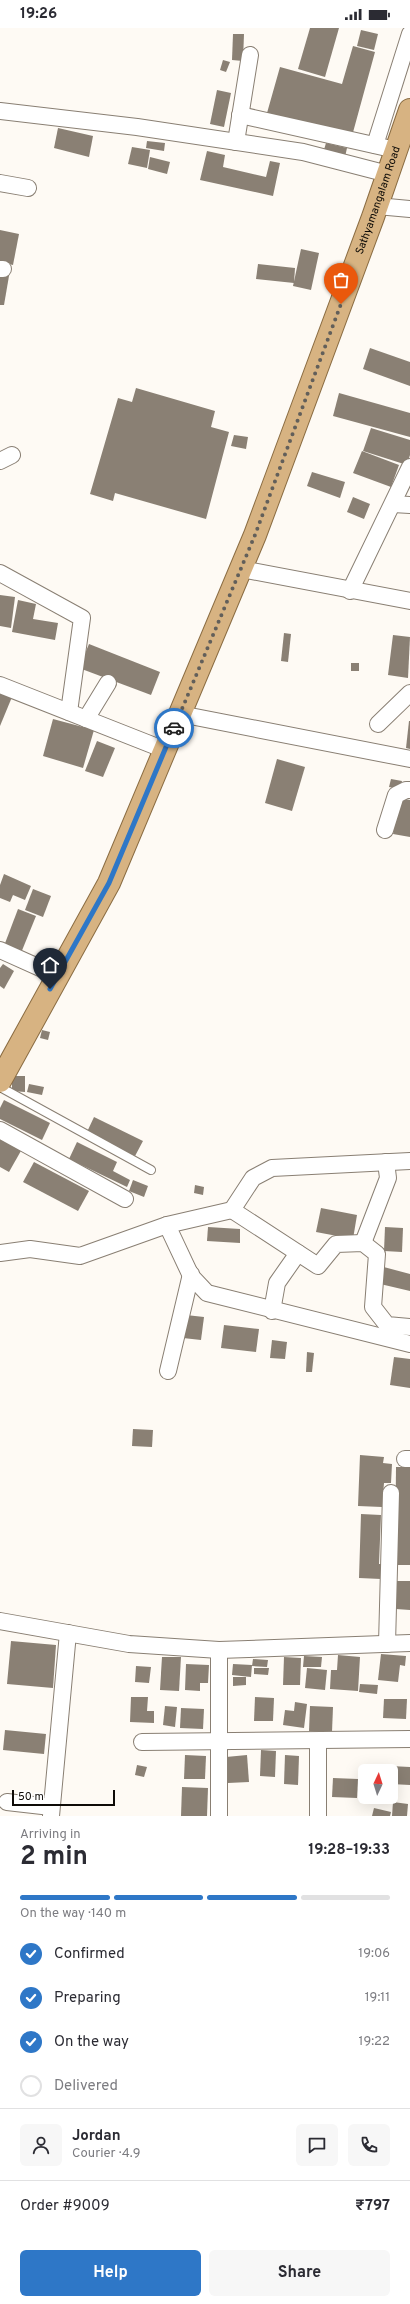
<!DOCTYPE html>
<meta charset="utf-8">
<style>
:root{--surface:#fff;--page:#f7f7f7;--text:#2b2b33;--muted:#7c7c81;--line:#e1e1e2;--accent:#2e77c7}
body{margin:0;font-family:Overpass,sans-serif;background:var(--page);color:var(--text);height:100vh;display:flex;flex-direction:column;font-size:15px;white-space:nowrap}
*{box-sizing:border-box;margin:0}
p{font-size:13px;color:var(--muted)}
.icon{flex:none;width:22px;height:22px;fill:none;stroke:currentColor;stroke-width:2;stroke-linecap:round;stroke-linejoin:round}
.map{position:relative;height:1788px;overflow:hidden}
.sheet{display:flex;flex-direction:column;background:var(--surface);flex:1}
.sheet>*{flex:none}
.needle{width:26px;rotate:4deg}
.controls{position:absolute;left:358px;top:1736px;display:grid;gap:8px}
.controls a{display:grid;place-items:center;width:40px;height:40px;border-radius:6px;background:var(--surface);box-shadow:0 4px 16px #0002;font-size:20px}
.scale{position:absolute;left:12px;bottom:10px;width:103px;box-sizing:border-box;padding-left:4px;border:2px solid #0e0b07;border-top:0;font-size:11px;line-height:14px;white-space:nowrap;color:#0e0b07;-webkit-text-stroke:3px #fff;paint-order:stroke}
.pin{position:absolute;display:grid;place-items:center;width:34px;height:34px;color:#fff;margin:-41px -17px;border-radius:50% 50% 50% 0;rotate:-45deg;box-shadow:0 0 4px #0007}
.pin .icon{rotate:45deg}
.courier{position:absolute;display:grid;place-items:center;width:40px;height:40px;margin:-20px;border:3px solid #2e77c7;border-radius:50%;background:#fff;color:#222;box-shadow:0 1px 5px #0007}
.headline em{font-style:normal;font-weight:700}
.headline div{display:flex;flex-direction:column-reverse}
.headline{display:flex;align-items:center;justify-content:space-between;height:68px;padding:0 20px}
h1{font-size:26px;font-weight:700;line-height:30px}
.bar{display:grid;grid-template-columns:repeat(4,1fr);gap:6px 4px;align-content:center;height:48px;padding:0 20px}
.bar i{height:5px;border-radius:3px;background:var(--line)}
.bar .on{background:var(--accent)}
.bar p{grid-column:span 4}
.line{display:flex;align-items:center;gap:10px;padding:0 20px;border-top:1px solid var(--line)}
.line div{flex:1}
.round{display:grid;place-items:center;flex:none;width:42px;height:42px;border-radius:6px;background:var(--page)}
ol{padding:0 20px;list-style:none}
li{display:flex;align-items:center;gap:12px;height:44px}
li p{margin-inline-start:auto}
li .icon{padding:4px;border-radius:50%;background:var(--accent);color:#fff;stroke-width:4}
li:last-child{color:var(--muted)}
li i{width:22px;height:22px;border:2px solid var(--line);border-radius:50%}
.action{display:flex;gap:8px;margin-top:auto;padding:8px 20px}
.action a{flex:1;height:46px;border-radius:6px;background:var(--accent);color:#fff;font-size:16px;font-weight:700;line-height:46px;text-align:center}
.action a+a{background:var(--page);color:var(--text)}
.status{display:flex;justify-content:space-between;align-items:center;height:28px;padding:0 20px;background:var(--surface);direction:ltr}
.status svg{height:11px;fill:currentColor}
.map>svg:first-child{display:block}
.building{fill:#8a8074}
.lines{fill:none;stroke-linecap:round;stroke-linejoin:round}
.service-casing{stroke:#897f73;stroke-width:10}
.minor-casing{stroke:#897f73;stroke-width:18}
.trunk-casing{stroke:#8a6c42;stroke-width:24}
.service{stroke:#fff;stroke-width:8}
.minor{stroke:#fff;stroke-width:16}
.trunk{stroke:#d7b382;stroke-width:22}
.done{stroke:#625f5a;stroke-width:4;stroke-dasharray:0 7.2}
.route{stroke:#2e77c7;stroke-width:5}
.labels{text-anchor:middle;dominant-baseline:central;stroke-width:3.5;stroke-linejoin:round;paint-order:stroke}
.street-label{font-size:11px;fill:#0e0b07;stroke:#fff}
</style>
<div class="status"><b>19:26</b><svg viewBox="0 0 49 12"><path d="M0 12V9h3v3zM5 12V6h3v6zM10 12V3h3v9zM15 12V0h3v12zM26 1h20v11H26zM47 4h2v5h-2z"/></svg></div>
<div class="map">
<svg width="410" height="1788" viewBox="0 0 410 1788">
<rect width="100%" height="100%" fill="#fefaf4"/>
<g class="building">
<path d="M 310,0 L 339,0 L 325,49 L 298,41 Z"/>
<path d="M 361,2 L 378,6 L 374,22 L 357,18 Z"/>
<path d="M 233,6 L 244,6 L 243,33 L 232,32 Z"/>
<path d="M 353,18 L 375,24 L 352,108 L 267,85 L 280,39 L 342,56 Z"/>
<path d="M 223,32 L 230,34 L 226,44 L 220,42 Z"/>
<path d="M 217,62 L 231,65 L 224,99 L 210,96 Z"/>
<path d="M 58,100 L 93,108 L 89,129 L 54,120 Z"/>
<path d="M 147,113 L 165,115 L 164,123 L 146,120 Z"/>
<path d="M 326,115 L 347,120 L 345,129 L 323,125 Z"/>
<path d="M 132,119 L 150,122 L 147,140 L 128,136 Z"/>
<path d="M 207,123 L 225,127 L 223,139 L 266,149 L 270,133 L 280,135 L 273,168 L 200,152 Z"/>
<path d="M 150,129 L 170,134 L 167,146 L 148,141 Z"/>
<path d="M 0,202 L 19,206 L 13,237 L 0,234 Z"/>
<path d="M 301,221 L 319,225 L 311,262 L 293,258 Z"/>
<path d="M 258,236 L 295,240 L 294,255 L 256,251 Z"/>
<path d="M 0,246 L 9,248 L 4,277 L 0,277 Z"/>
<path d="M 370,320 L 410,334 L 410,358 L 363,341 Z"/>
<path d="M 136,360 L 215,383 L 211,399 L 229,404 L 206,491 L 115,465 L 113,473 L 90,466 L 118,370 L 132,374 Z"/>
<path d="M 339,365 L 410,385 L 410,409 L 333,388 Z"/>
<path d="M 371,400 L 410,412 L 410,427 L 407,437 L 363,423 Z"/>
<path d="M 234,407 L 248,409 L 246,421 L 231,418 Z"/>
<path d="M 362,423 L 399,437 L 391,459 L 353,445 Z"/>
<path d="M 312,444 L 345,454 L 340,470 L 307,458 Z"/>
<path d="M 353,469 L 370,476 L 364,491 L 347,484 Z"/>
<path d="M 0,567 L 15,569 L 11,600 L 0,598 Z"/>
<path d="M 18,572 L 36,576 L 33,591 L 58,595 L 55,612 L 12,604 Z"/>
<path d="M 284,605 L 291,606 L 288,634 L 281,633 Z"/>
<path d="M 393,607 L 410,609 L 408,650 L 388,647 Z"/>
<path d="M 89,616 L 160,644 L 151,667 L 79,640 Z"/>
<rect x="351" y="635" width="8" height="8"/>
<path d="M 0,664 L 12,669 L 0,698 Z"/>
<path d="M 53,691 L 94,702 L 83,740 L 43,728 Z"/>
<path d="M 409,693 L 410,693 L 410,721 L 406,720 Z"/>
<path d="M 97,713 L 115,720 L 103,749 L 85,743 Z"/>
<path d="M 277,731 L 305,739 L 292,783 L 265,775 Z"/>
<path d="M 391,751 L 402,753 L 400,761 L 389,759 Z"/>
<path d="M 401,770 L 410,772 L 410,809 L 393,806 Z"/>
<path d="M 4,846 L 31,858 L 25,872 L 13,867 L 10,874 L 0,870 L 0,857 Z"/>
<path d="M 33,861 L 51,868 L 43,889 L 25,882 Z"/>
<path d="M 18,881 L 36,888 L 21,925 L 4,918 Z"/>
<path d="M 3,936 L 14,943 L 4,961 L 0,958 L 0,940 Z"/>
<path d="M 42,1002 L 50,1004 L 48,1012 L 40,1010 Z"/>
<path d="M 12,1048 L 25,1048 L 25,1064 L 12,1063 Z"/>
<path d="M 29,1056 L 44,1059 L 42,1067 L 27,1064 Z"/>
<path d="M 4,1072 L 50,1095 L 42,1112 L 0,1091 L 0,1080 Z"/>
<path d="M 94,1089 L 143,1113 L 135,1128 L 87,1104 Z"/>
<path d="M 0,1109 L 22,1121 L 9,1144 L 0,1139 Z"/>
<path d="M 77,1114 L 117,1134 L 113,1143 L 130,1152 L 127,1159 L 69,1131 Z"/>
<path d="M 34,1134 L 89,1163 L 78,1183 L 23,1154 Z"/>
<path d="M 133,1152 L 148,1158 L 144,1169 L 129,1163 Z"/>
<path d="M 195,1157 L 204,1159 L 203,1167 L 194,1165 Z"/>
<path d="M 321,1180 L 357,1187 L 353,1211 L 316,1204 Z"/>
<path d="M 208,1199 L 240,1201 L 240,1215 L 207,1213 Z"/>
<path d="M 385,1199 L 403,1200 L 402,1224 L 384,1223 Z"/>
<path d="M 380,1238 L 410,1246 L 410,1263 L 376,1255 Z"/>
<path d="M 186,1287 L 204,1289 L 201,1312 L 183,1310 Z"/>
<path d="M 224,1297 L 259,1301 L 256,1324 L 221,1320 Z"/>
<path d="M 272,1312 L 287,1314 L 285,1331 L 270,1330 Z"/>
<path d="M 307,1324 L 314,1325 L 312,1344 L 306,1344 Z"/>
<path d="M 394,1329 L 410,1331 L 410,1360 L 390,1357 Z"/>
<path d="M 133,1401 L 153,1402 L 152,1419 L 132,1418 Z"/>
<path d="M 360,1427 L 384,1429 L 383,1435 L 392,1436 L 391,1455 L 384,1455 L 382,1479 L 358,1478 Z"/>
<path d="M 396,1439 L 410,1439 L 410,1537 L 395,1537 Z"/>
<path d="M 361,1486 L 381,1487 L 379,1536 L 382,1536 L 381,1551 L 359,1550 Z"/>
<path d="M 397,1553 L 410,1553 L 410,1582 L 396,1581 Z"/>
<path d="M 11,1613 L 56,1617 L 53,1660 L 7,1656 Z"/>
<path d="M 381,1626 L 406,1628 L 405,1638 L 400,1637 L 398,1654 L 378,1652 Z"/>
<path d="M 338,1627 L 360,1629 L 358,1663 L 330,1661 L 331,1642 L 337,1642 Z"/>
<path d="M 304,1628 L 322,1629 L 321,1639 L 303,1639 Z"/>
<path d="M 162,1629 L 181,1629 L 179,1663 L 160,1662 Z"/>
<path d="M 284,1629 L 301,1630 L 300,1657 L 283,1657 Z"/>
<path d="M 253,1631 L 268,1632 L 267,1639 L 252,1638 Z"/>
<path d="M 186,1636 L 209,1637 L 208,1655 L 200,1655 L 200,1663 L 185,1662 Z"/>
<path d="M 233,1636 L 252,1637 L 251,1649 L 232,1647 Z"/>
<path d="M 136,1638 L 151,1639 L 149,1655 L 135,1654 Z"/>
<path d="M 254,1640 L 269,1640 L 268,1647 L 254,1646 Z"/>
<path d="M 307,1640 L 327,1642 L 325,1662 L 305,1660 Z"/>
<path d="M 233,1649 L 246,1649 L 246,1657 L 233,1658 Z"/>
<path d="M 360,1656 L 378,1657 L 377,1666 L 359,1664 Z"/>
<path d="M 131,1669 L 148,1669 L 147,1683 L 154,1683 L 154,1695 L 130,1694 Z"/>
<path d="M 255,1669 L 274,1670 L 273,1693 L 254,1693 Z"/>
<path d="M 384,1671 L 407,1671 L 406,1691 L 383,1690 Z"/>
<path d="M 295,1674 L 307,1676 L 304,1700 L 283,1697 L 285,1682 L 294,1683 Z"/>
<path d="M 165,1678 L 177,1679 L 175,1699 L 163,1697 Z"/>
<path d="M 310,1678 L 333,1679 L 332,1704 L 309,1703 Z"/>
<path d="M 181,1680 L 204,1681 L 203,1701 L 180,1700 Z"/>
<path d="M 5,1702 L 46,1706 L 44,1726 L 3,1722 Z"/>
<path d="M 261,1722 L 276,1723 L 275,1749 L 260,1748 Z"/>
<path d="M 185,1727 L 206,1728 L 205,1751 L 184,1751 Z"/>
<path d="M 247,1727 L 249,1754 L 228,1755 L 226,1729 Z"/>
<path d="M 285,1727 L 299,1728 L 298,1757 L 284,1756 Z"/>
<path d="M 137,1737 L 147,1739 L 144,1749 L 135,1747 Z"/>
<path d="M 370,1737 L 410,1739 L 410,1757 L 391,1756 L 391,1743 L 370,1743 Z"/>
<path d="M 333,1750 L 358,1751 L 357,1770 L 332,1769 Z"/>
<path d="M 182,1759 L 208,1760 L 207,1788 L 181,1788 Z"/>
<path d="M 393,1774 L 408,1776 L 407,1788 L 392,1788 Z"/>
<path d="M 374,1780 L 391,1784 L 390,1788 L 372,1788 Z"/>
</g>
<g class="lines">
<g class="service-casing">
<path id="service" d="M 0,1059 L 151,1142"/>
</g>
<g class="minor-casing">
<g id="minor">
<path d="M 0,83 L 137,99 L 303,124 L 388,146"/>
<path d="M 240,87 L 396,122"/>
<path d="M 236,114 L 250,27"/>
<path d="M 375,117 L 410,6"/>
<path d="M 0,155 L 28,160"/>
<path d="M 377,178 L 410,181"/>
<path d="M 0,241 L 3,241"/>
<path d="M 0,433 L 12,427"/>
<path d="M 393,476 L 410,477"/>
<path d="M 241,541 L 410,573"/>
<path d="M 0,545 L 82,590 L 69,684"/>
<path d="M 350,563 L 410,439"/>
<path d="M 0,657 L 165,722"/>
<path d="M 180,686 L 410,731"/>
<path d="M 86,691 L 108,655"/>
<path d="M 378,696 L 410,665"/>
<path d="M 385,802 L 396,767 L 406,762 L 410,762"/>
<path d="M 0,922 L 58,948"/>
<path d="M 0,1102 L 125,1171"/>
<path d="M 232,1182 L 318,1238 L 336,1216 L 363,1215 L 377,1226 L 373,1279 L 387,1297 L 410,1299"/>
<path d="M 167,1197 L 191,1248 L 207,1265 L 410,1316"/>
<path d="M 363,1215 L 388,1150 L 386,1134"/>
<path d="M 0,1225 L 30,1221 L 80,1228 L 167,1197 L 232,1182 L 253,1150 L 272,1140 L 410,1133"/>
<path d="M 272,1283 L 277,1255 L 298,1225"/>
<path d="M 168,1343 L 191,1246"/>
<path d="M 405,1431 L 410,1431"/>
<path d="M 0,1593 L 129,1616 L 219,1622 L 410,1615"/>
<path d="M 387,1616 L 391,1465"/>
<path d="M 219,1622 L 219,1788"/>
<path d="M 318,1713 L 318,1788"/>
<path d="M 142,1714 L 410,1711"/>
<path d="M 7,1774 L 51,1779"/>
<path d="M 51,1788 L 68,1605"/>
</g>
</g>
<g class="trunk-casing">
<g id="trunk">
<path id="s1" d="M 0,1053 L 109,855 L 255,507 L 373,189 L 410,82"/>
</g>
</g>
<use href="#service" class="service"/>
<use href="#minor" class="minor"/>
<use href="#trunk" class="trunk"/>
</g>
<g class="lines">
<path class="done" d="M 174,700 L 255,507 L 341,276"/>
<path class="route" d="M 50,961 L 109,855 L 174,700"/>
</g>
<g class="labels">
<g class="street-label">
<text stroke="none"><textPath href="#s1" startOffset="960">Sathyamangalam Road</textPath></text>
</g>
</g>
</svg>
<div class="controls">
<a><svg class="needle" viewBox="-14 -14 28 28"><path d="M0-13l5 13h-10z" fill="#e53935"/><path d="M0 13l5-13h-10z" fill="#7c7c81"/></svg></a>
</div>
<div class="scale">50 m</div>
<div class="pin" style="left:341px;top:276px;background:#ea580c"><svg class="icon" aria-label="bag" viewBox="0 0 24 24"><path d="M5 8h14l-1 12H6zM9 8a3 3 0 0 1 6 0"/></svg></div>
<div class="pin" style="left:50px;top:961px;background:#1f2937"><svg class="icon" aria-label="home" viewBox="0 0 24 24"><path d="M3 11l9-7 9 7M6 9v11h12V9"/></svg></div>
<div class="courier" style="left:174px;top:700px"><svg class="icon" aria-label="car" viewBox="0 0 24 24"><path d="M5 17H2v-5l4-1 3-4h7l3 4 3 1v5h-3M9 17h6M6 11h13"/><circle cx="7" cy="17" r="2"/><circle cx="17" cy="17" r="2"/></svg></div>
</div>
<section class="sheet">
<div class="headline"><div><h1>2 min</h1><p>Arriving in</p></div><em>19:28–19:33</em></div>
<div class="bar"><i class="on"></i><i class="on"></i><i class="on"></i><i></i><p>On the way · 140 m</p></div>
<ol>
<li><svg class="icon" aria-label="check" viewBox="0 0 24 24"><path d="M5 12l5 5 9-10"/></svg>Confirmed<p>19:06</p></li>
<li><svg class="icon" aria-label="check" viewBox="0 0 24 24"><path d="M5 12l5 5 9-10"/></svg>Preparing<p>19:11</p></li>
<li><svg class="icon" aria-label="check" viewBox="0 0 24 24"><path d="M5 12l5 5 9-10"/></svg>On the way<p>19:22</p></li>
<li><i></i>Delivered</li>
</ol>
<div class="line" style="height:72px"><a class="round"><svg class="icon" aria-label="person" viewBox="0 0 24 24"><circle cx="12" cy="8" r="4"/><path d="M4 21q1-7 8-7t8 7"/></svg></a><div><b>Jordan</b><p>Courier · 4.9</p></div><a class="round"><svg class="icon" aria-label="chat" viewBox="0 0 24 24"><path d="M4 5h16v11H9l-5 4z"/></svg></a><a class="round"><svg class="icon" aria-label="phone" viewBox="0 0 24 24"><path d="M5 4h4l2 5-3 2q2 4 5 5l2-3 5 2v4C11 20 4 13 5 4z"/></svg></a></div>
<div class="line" style="height:52px"><div>Order #9009</div><b>₹797</b></div>
<div class="action"><a>Help</a><a>Share</a></div>
</section>
